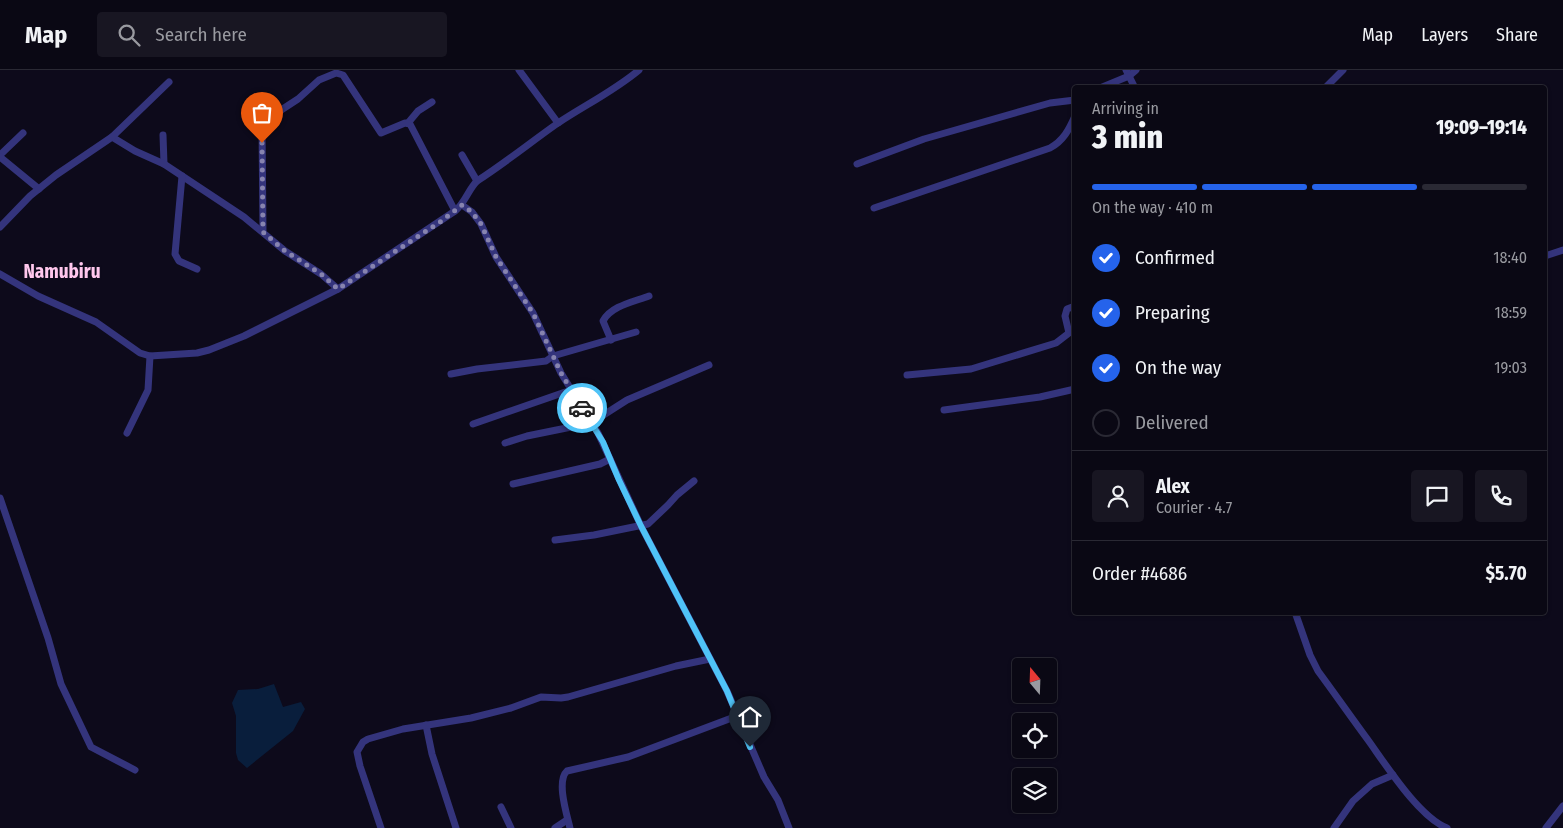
<!DOCTYPE html>
<meta charset="utf-8">
<style>
:root{--surface:#0a0814;--page:#181622;--text:#f1f3f6;--muted:#999aa0;--line:#2a2934;--accent:#2563eb}
body{margin:0;font-family:"Fira Sans Condensed",sans-serif;background:var(--page);color:var(--text);height:100vh;display:flex;flex-direction:column;font-size:19px;white-space:nowrap}
*{box-sizing:border-box;margin:0}
p{font-size:16px;color:var(--muted)}
.icon{flex:none;width:28px;height:28px;fill:none;stroke:currentColor;stroke-width:2;stroke-linecap:round;stroke-linejoin:round}
.map{position:relative;flex:1;overflow:hidden}
.details{position:absolute;left:1072px;top:15px;width:475px;height:530px;display:flex;flex-direction:column;background:var(--surface);border-radius:5px;box-shadow:0 1px 4px #0004,0 0 0 1px var(--line)}
.details>*{flex:none}
.needle{width:32px;rotate:341deg}
.controls{position:absolute;left:1012px;top:588px;display:grid;gap:10px}
.controls a{display:grid;place-items:center;width:45px;height:45px;border-radius:5px;background:var(--surface);box-shadow:0 1px 4px #0004,0 0 0 1px var(--line);font-size:25px}
.pin{position:absolute;display:grid;place-items:center;width:42px;height:42px;color:#fff;margin:-51px -21px;border-radius:50% 50% 50% 0;rotate:-45deg;box-shadow:0 0 5px #0007}
.pin .icon{rotate:45deg}
.courier{position:absolute;display:grid;place-items:center;width:50px;height:50px;margin:-25px;border:4px solid #4fc3f7;border-radius:50%;background:#fff;color:#222;box-shadow:0 1px 6px #0007}
.overview em{font-style:normal;font-weight:800}
.overview div{display:flex;flex-direction:column-reverse}
.overview{display:flex;align-items:center;justify-content:space-between;height:85px;padding:0 20px}
h1{font-size:32px;font-weight:800;line-height:38px}
.bar{display:grid;grid-template-columns:repeat(4,1fr);gap:8px 5px;align-content:center;height:60px;padding:0 20px}
.bar i{height:6px;border-radius:4px;background:var(--line)}
.bar .on{background:var(--accent)}
.bar p{grid-column:span 4}
.line{display:flex;align-items:center;gap:12px;padding:0 20px;border-top:1px solid var(--line)}
.line div{flex:1}
.round{display:grid;place-items:center;flex:none;width:52px;height:52px;border-radius:5px;background:var(--page)}
ol{padding:0 20px;list-style:none}
li{display:flex;align-items:center;gap:15px;height:55px}
li p{margin-inline-start:auto}
li .icon{padding:5px;border-radius:50%;background:var(--accent);color:#fff;stroke-width:4}
li:last-child{color:var(--muted)}
li i{width:28px;height:28px;border:2px solid var(--line);border-radius:50%}
header{display:flex;align-items:center;gap:30px;box-sizing:border-box;height:70px;padding:0 25px;background:var(--surface);border-bottom:1px solid var(--line)}
header strong{font-size:24px}
nav{display:flex;gap:28px;margin-inline-start:auto;font-size:18px}
.search{width:350px;height:45px;background:var(--page);display:flex;align-items:center;gap:12px;box-sizing:border-box;padding:0 18px;border-radius:5px;color:var(--muted);font-size:19px}
.map>svg:first-child{display:block}
.water{fill:#091e3c}
.lines{fill:none;stroke-linecap:round;stroke-linejoin:round}
.minor{stroke:#34347c;stroke-width:7}
.done{stroke:#8784af;stroke-width:5;stroke-dasharray:0 9}
.route{stroke:#4fc3f7;stroke-width:6}
.labels{text-anchor:middle;dominant-baseline:central;stroke-width:4;stroke-linejoin:round;paint-order:stroke}
.quarter-label{font-size:19px;font-weight:bold;fill:#ffc7ed;stroke:#0d0a1b}
</style>
<header>
<strong>Map</strong>
<div class="search"><svg class="icon" aria-label="search" viewBox="0 0 24 24"><circle cx="10" cy="10" r="6"/><path d="M15 15l6 6"/></svg>Search here</div>
<nav><a>Map</a><a>Layers</a><a>Share</a></nav>
</header>
<div class="map">
<svg width="1563" height="758" viewBox="0 0 1563 758">
<rect width="100%" height="100%" fill="#0d0a1b"/>
<path class="water" d="M 274,614 L 283,637 L 301,632 L 305,639 L 293,661 L 247,698 L 238,690 L 236,683 L 236,646 L 232,633 L 238,620 L 258,619 Z"/>
<g class="lines">
<g class="minor">
<path d="M 519,0 L 558,53"/>
<path d="M 1126,0 L 1135,18"/>
<path d="M 1100,18 L 1129,6 L 1136,0"/>
<path d="M 1325,18 L 1343,0"/>
<path d="M 408,53 L 418,41 L 432,32"/>
<path d="M 163,65 L 164,94"/>
<path d="M 112,67 L 135,81 L 164,94 L 244,147 L 285,181 L 321,204 L 338,219"/>
<path d="M 0,85 L 23,63"/>
<path d="M 462,85 L 477,111"/>
<path d="M 0,87 L 39,119"/>
<path d="M 857,94 L 924,69 L 1050,33 L 1075,30"/>
<path d="M 182,106 L 175,184 L 179,191 L 197,199"/>
<path d="M 462,135 L 472,142 L 481,154 L 496,187 L 533,243 L 561,303 L 598,363 L 641,456 L 727,621 L 764,707 L 778,730 L 789,758"/>
<path d="M 874,138 L 1050,78 C 1063,71 1069,60 1075,46"/>
<path d="M 0,157 L 30,126 L 56,105 L 112,67 L 169,12"/>
<path d="M 263,162 L 262,55 L 272,46 L 298,29 L 319,10 L 336,3 L 343,5 L 381,63 L 405,53 L 410,54 L 455,141"/>
<path d="M 1545,186 L 1563,180"/>
<path d="M 0,204 L 38,226 L 96,252 L 140,283 L 150,286 L 197,283 L 209,280 L 244,266 L 338,219 L 455,141 C 465,133 468,120 477,111 C 505,93 531,72 558,53 C 585,35 614,21 639,0"/>
<path d="M 611,270 L 603,251 C 611,236 633,232 649,226"/>
<path d="M 451,304 L 477,299 L 546,291 L 553,286 L 636,262"/>
<path d="M 907,305 L 971,299 L 1056,273 L 1069,263 L 1065,246 L 1067,239 L 1075,236"/>
<path d="M 944,340 L 1040,327 L 1075,319"/>
<path d="M 473,354 L 571,320"/>
<path d="M 127,363 L 148,320 L 150,286"/>
<path d="M 505,373 L 527,366 L 591,353 L 627,330 L 709,295"/>
<path d="M 513,414 L 600,394 L 610,389"/>
<path d="M 0,428 L 48,568 L 61,614 L 91,677 L 135,700"/>
<path d="M 555,470 L 594,465 L 648,454 L 668,435 L 677,425 L 694,411"/>
<path d="M 1295,542 L 1310,585 L 1318,601 C 1335,624 1351,647 1368,670 C 1386,695 1419,747 1447,758"/>
<path d="M 426,655 L 432,684 L 456,758"/>
<path d="M 501,737 L 511,758"/>
<path d="M 381,758 L 360,696 L 357,682 L 363,672 L 368,669 L 403,659 L 471,648 L 511,638 L 541,627 L 561,628 L 568,627 L 676,596 L 710,589"/>
<path d="M 555,758 L 567,750"/>
<path d="M 570,758 C 567,745 556,711 567,701 L 628,687 L 737,646"/>
<path d="M 1334,758 L 1353,731 L 1372,714 L 1393,705"/>
<path d="M 1546,758 L 1563,736"/>
</g>
</g>
<g class="lines">
<path class="done" d="M 262,73 L 263,162 L 285,181 L 321,204 L 338,219 L 440,152 L 462,135 L 472,142 L 481,154 L 496,187 L 533,243 L 561,303 L 582,338"/>
<path class="route" d="M 582,338 L 603,372 L 619,410 L 641,456 L 727,621 L 750,677"/>
</g>
<g class="labels">
<g class="quarter-label">
<text x="62" y="201">Namubiru</text>
</g>
</g>
</svg>
<div class="controls">
<a><svg class="needle" viewBox="-14 -14 28 28"><path d="M0-13l5 13h-10z" fill="#e53935"/><path d="M0 13l5-13h-10z" fill="#999aa0"/></svg></a>
<a><svg class="icon" aria-label="locate" viewBox="0 0 24 24"><circle cx="12" cy="12" r="6"/><path d="M12 2v4M12 18v4M2 12h4M18 12h4"/></svg></a>
<a><svg class="icon" aria-label="layers" viewBox="0 0 24 24"><path d="M12 4l9 5-9 5-9-5zM3 14l9 5 9-5"/></svg></a>
</div>
<div class="pin" style="left:262px;top:73px;background:#ea580c"><svg class="icon" aria-label="bag" viewBox="0 0 24 24"><path d="M5 8h14l-1 12H6zM9 8a3 3 0 0 1 6 0"/></svg></div>
<div class="pin" style="left:750px;top:677px;background:#1f2937"><svg class="icon" aria-label="home" viewBox="0 0 24 24"><path d="M3 11l9-7 9 7M6 9v11h12V9"/></svg></div>
<div class="courier" style="left:582px;top:338px"><svg class="icon" aria-label="car" viewBox="0 0 24 24"><path d="M5 17H2v-5l4-1 3-4h7l3 4 3 1v5h-3M9 17h6M6 11h13"/><circle cx="7" cy="17" r="2"/><circle cx="17" cy="17" r="2"/></svg></div>
<section class="details">
<div class="overview"><div><h1>3 min</h1><p>Arriving in</p></div><em>19:09–19:14</em></div>
<div class="bar"><i class="on"></i><i class="on"></i><i class="on"></i><i></i><p>On the way · 410 m</p></div>
<ol>
<li><svg class="icon" aria-label="check" viewBox="0 0 24 24"><path d="M5 12l5 5 9-10"/></svg>Confirmed<p>18:40</p></li>
<li><svg class="icon" aria-label="check" viewBox="0 0 24 24"><path d="M5 12l5 5 9-10"/></svg>Preparing<p>18:59</p></li>
<li><svg class="icon" aria-label="check" viewBox="0 0 24 24"><path d="M5 12l5 5 9-10"/></svg>On the way<p>19:03</p></li>
<li><i></i>Delivered</li>
</ol>
<div class="line" style="height:90px"><a class="round"><svg class="icon" aria-label="person" viewBox="0 0 24 24"><circle cx="12" cy="8" r="4"/><path d="M4 21q1-7 8-7t8 7"/></svg></a><div><b>Alex</b><p>Courier · 4.7</p></div><a class="round"><svg class="icon" aria-label="chat" viewBox="0 0 24 24"><path d="M4 5h16v11H9l-5 4z"/></svg></a><a class="round"><svg class="icon" aria-label="phone" viewBox="0 0 24 24"><path d="M5 4h4l2 5-3 2q2 4 5 5l2-3 5 2v4C11 20 4 13 5 4z"/></svg></a></div>
<div class="line" style="height:65px"><div>Order #4686</div><b>$5.70</b></div>
</section>
</div>
